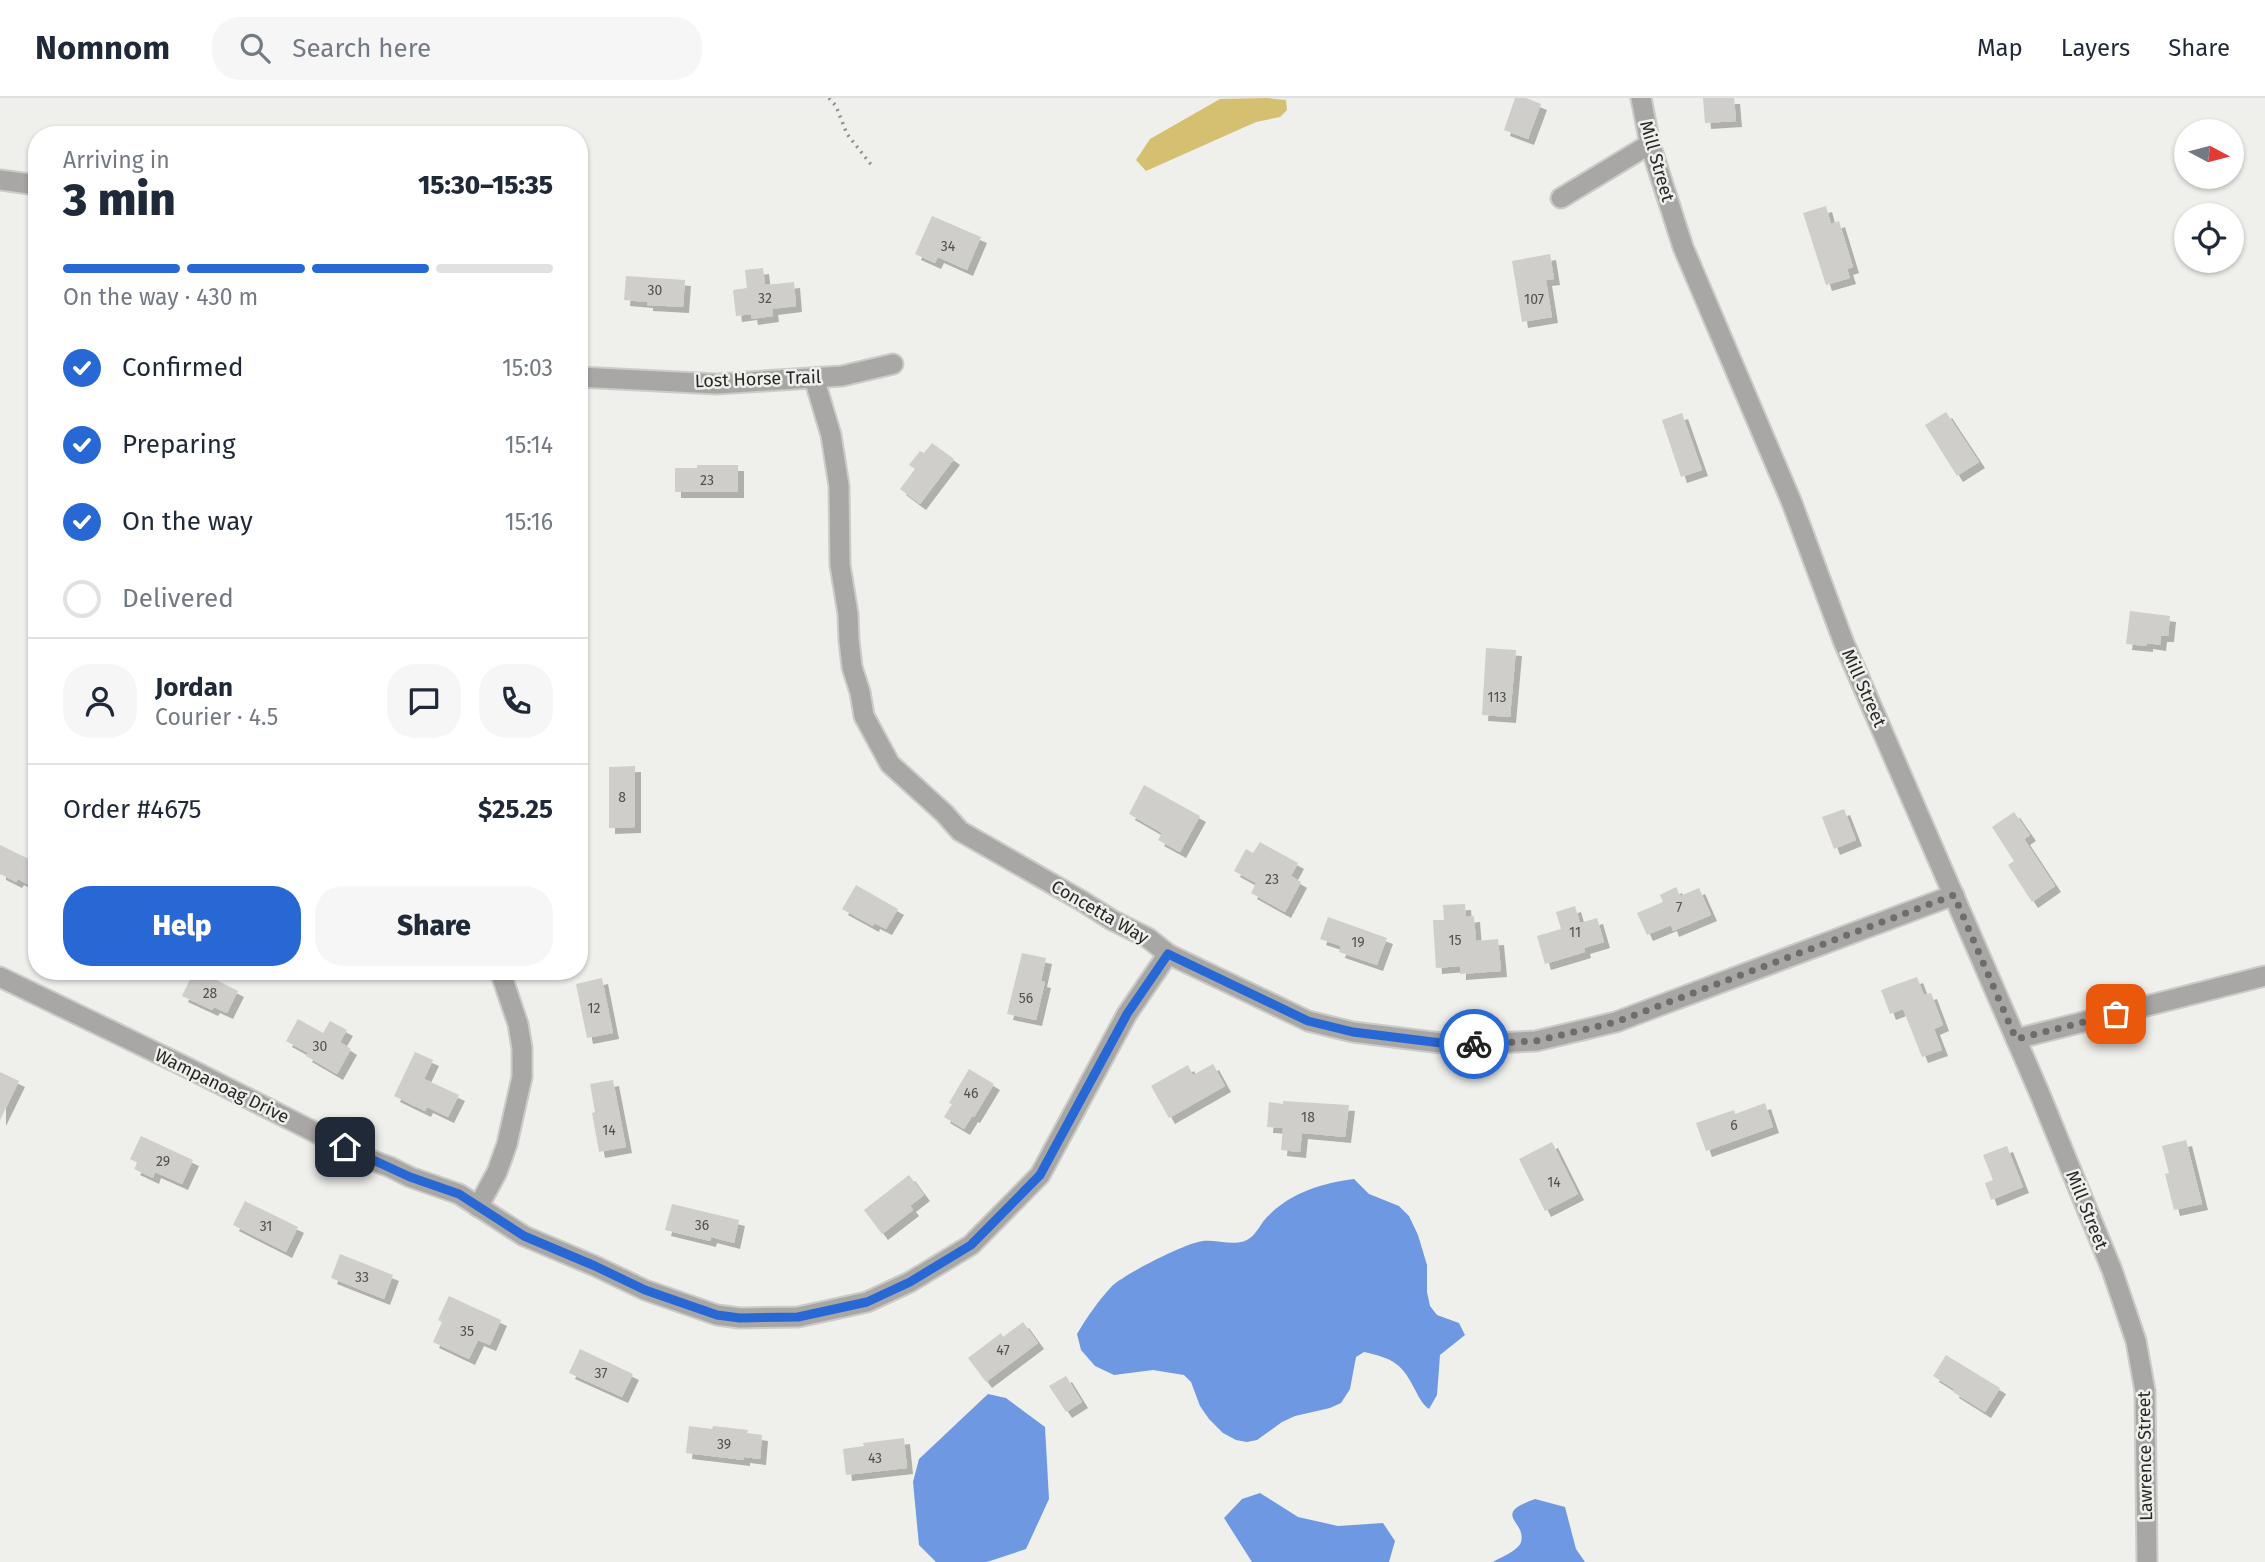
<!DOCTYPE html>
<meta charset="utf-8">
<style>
:root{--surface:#fff;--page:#f6f6f7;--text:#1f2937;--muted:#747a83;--line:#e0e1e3;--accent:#2868d5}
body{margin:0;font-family:"Fira Sans",sans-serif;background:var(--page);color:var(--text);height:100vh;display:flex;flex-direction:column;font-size:26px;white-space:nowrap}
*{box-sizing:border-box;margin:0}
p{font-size:23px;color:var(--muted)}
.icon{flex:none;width:38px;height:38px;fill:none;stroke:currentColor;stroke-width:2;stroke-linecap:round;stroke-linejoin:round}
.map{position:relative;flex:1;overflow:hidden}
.details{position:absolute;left:28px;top:28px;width:560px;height:854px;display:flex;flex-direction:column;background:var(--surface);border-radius:28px;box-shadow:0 2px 5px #0004}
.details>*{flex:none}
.needle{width:46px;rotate:97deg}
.fabs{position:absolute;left:2174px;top:21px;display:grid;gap:14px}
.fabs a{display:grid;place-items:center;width:70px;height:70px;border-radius:50%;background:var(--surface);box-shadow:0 2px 5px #0004;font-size:35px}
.pin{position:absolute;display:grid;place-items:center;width:60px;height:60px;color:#fff;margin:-30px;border-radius:14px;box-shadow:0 4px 10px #0006}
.courier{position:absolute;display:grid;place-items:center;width:70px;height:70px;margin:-35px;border:5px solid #2868d5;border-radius:50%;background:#fff;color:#222;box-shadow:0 2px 9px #0007}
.head em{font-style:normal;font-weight:800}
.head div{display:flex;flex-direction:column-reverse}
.head{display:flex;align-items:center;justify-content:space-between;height:119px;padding:0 35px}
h1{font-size:46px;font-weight:800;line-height:52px}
.bar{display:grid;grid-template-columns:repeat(4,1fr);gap:10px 7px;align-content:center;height:84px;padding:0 35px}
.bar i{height:9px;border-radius:5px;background:var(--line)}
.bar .active{background:var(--accent)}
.bar p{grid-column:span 4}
.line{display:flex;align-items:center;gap:18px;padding:0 35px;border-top:2px solid var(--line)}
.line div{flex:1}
.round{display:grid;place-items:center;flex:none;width:74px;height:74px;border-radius:28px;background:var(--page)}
ol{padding:0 35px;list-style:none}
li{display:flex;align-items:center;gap:21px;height:77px}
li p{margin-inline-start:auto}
li .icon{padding:7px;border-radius:50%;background:var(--accent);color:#fff;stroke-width:4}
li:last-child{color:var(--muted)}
li i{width:38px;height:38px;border:4px solid var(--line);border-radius:50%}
.primary-button{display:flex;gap:14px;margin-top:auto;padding:14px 35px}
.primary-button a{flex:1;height:80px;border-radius:28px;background:var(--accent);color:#fff;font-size:28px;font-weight:800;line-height:80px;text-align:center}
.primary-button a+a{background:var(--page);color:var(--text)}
header{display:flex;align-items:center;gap:42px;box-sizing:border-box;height:98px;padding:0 35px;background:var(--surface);border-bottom:2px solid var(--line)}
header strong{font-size:33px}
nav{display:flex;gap:38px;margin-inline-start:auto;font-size:24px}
.search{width:490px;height:63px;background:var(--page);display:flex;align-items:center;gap:18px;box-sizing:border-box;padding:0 24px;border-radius:28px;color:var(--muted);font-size:26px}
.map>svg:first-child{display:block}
.green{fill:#d5bf70}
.water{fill:#6e99e2}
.building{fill:#cfceca;filter:url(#shadow)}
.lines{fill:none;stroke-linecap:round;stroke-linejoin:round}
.minor-casing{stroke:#cbcbc8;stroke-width:23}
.path{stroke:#92918f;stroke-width:3.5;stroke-dasharray:2 5;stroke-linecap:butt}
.minor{stroke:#a8a7a6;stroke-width:19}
.done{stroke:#6e6d6b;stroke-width:7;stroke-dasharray:0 12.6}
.route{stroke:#2868d5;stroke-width:9}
.labels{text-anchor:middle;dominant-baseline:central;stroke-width:5;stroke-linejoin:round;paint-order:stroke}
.number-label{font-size:14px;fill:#52514f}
.street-label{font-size:18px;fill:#282726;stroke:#efefeb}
</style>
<header>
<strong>Nomnom</strong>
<div class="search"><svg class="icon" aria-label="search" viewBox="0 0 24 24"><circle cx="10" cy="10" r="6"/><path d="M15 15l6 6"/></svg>Search here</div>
<nav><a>Map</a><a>Layers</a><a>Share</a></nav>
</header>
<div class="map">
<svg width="2265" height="1464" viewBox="0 0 2265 1464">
<defs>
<filter id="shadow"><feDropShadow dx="6" dy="6" stdDeviation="0" flood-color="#0004"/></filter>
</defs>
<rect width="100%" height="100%" fill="#efefeb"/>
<path class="green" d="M 1266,0 L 1286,2 L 1287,12 L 1280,19 L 1256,24 L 1146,73 L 1136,62 L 1150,41 L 1220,1 Z"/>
<g class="water">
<path d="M 1354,1081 L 1369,1096 L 1399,1108 L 1409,1118 L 1418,1137 L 1427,1167 L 1427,1194 L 1430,1208 L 1437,1217 L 1459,1225 L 1465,1237 L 1440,1257 L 1437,1297 L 1429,1311 C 1421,1305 1418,1297 1413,1288 C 1401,1264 1390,1260 1364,1254 L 1356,1259 L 1350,1291 L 1341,1305 L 1330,1310 L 1295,1318 L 1282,1324 L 1257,1342 L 1247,1344 L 1236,1342 L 1223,1335 L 1209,1321 L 1200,1308 L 1191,1284 L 1184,1277 L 1153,1272 L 1114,1277 L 1095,1268 L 1081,1252 L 1077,1236 C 1087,1219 1099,1202 1112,1188 C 1125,1176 1185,1145 1203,1143 C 1217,1141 1237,1150 1250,1140 C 1257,1135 1261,1125 1267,1119 C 1290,1095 1322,1085 1354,1081 Z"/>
<path d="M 988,1296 L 1006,1300 L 1045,1329 L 1049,1401 L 1026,1451 L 987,1464 L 936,1464 L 919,1447 L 913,1384 L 919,1361 Z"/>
<path d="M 1260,1395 L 1298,1419 L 1338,1428 L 1383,1425 L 1395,1443 L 1389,1464 L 1252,1464 L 1224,1420 L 1242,1401 Z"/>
<path d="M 1535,1401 L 1565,1409 L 1576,1451 L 1585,1464 L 1493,1464 C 1501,1459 1518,1453 1521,1444 C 1527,1423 1490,1417 1535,1401 Z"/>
</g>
<g class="building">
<path d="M 1515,0 L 1526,0 L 1541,6 L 1528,41 L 1504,32 Z"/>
<path d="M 1703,0 L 1734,0 L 1736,23 L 1705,25 Z"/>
<path d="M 1826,108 L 1831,126 L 1839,123 L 1853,169 L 1847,171 L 1850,180 L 1826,187 L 1803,115 Z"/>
<path d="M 932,118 L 981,139 L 967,172 L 938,159 L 935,165 L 915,156 Z"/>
<path d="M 1550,156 L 1554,181 L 1546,182 L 1552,219 L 1522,224 L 1512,163 Z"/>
<path d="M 763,170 L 765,187 L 794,184 L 796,208 L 772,211 L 773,218 L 752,221 L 751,216 L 736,218 L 733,192 L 747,190 L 745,172 Z"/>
<path d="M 626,178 L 685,182 L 683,209 L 647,207 L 647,204 L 624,202 Z"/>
<path d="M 1946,314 L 1979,364 L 1957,378 L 1925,327 Z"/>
<path d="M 1682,315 L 1702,372 L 1681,379 L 1662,322 Z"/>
<path d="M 932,345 L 954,361 L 920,406 L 900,391 L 915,371 L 909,367 L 920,353 L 924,355 Z"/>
<path d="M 697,367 L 738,367 L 738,394 L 675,394 L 675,370 L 697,370 Z"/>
<path d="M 2130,513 L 2170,518 L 2168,538 L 2161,538 L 2160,547 L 2147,545 L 2147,548 L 2126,546 Z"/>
<path d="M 1486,550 L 1516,552 L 1510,619 L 1482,617 Z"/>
<path d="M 635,668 L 635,729 L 609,730 L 609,669 Z"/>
<path d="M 1144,687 L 1200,718 L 1180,754 L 1158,742 L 1162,735 L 1129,716 Z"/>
<path d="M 1844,711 L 1856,742 L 1834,751 L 1822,719 Z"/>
<path d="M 2014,714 L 2030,737 L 2024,741 L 2055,788 L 2032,804 L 2008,767 L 2014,763 L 1992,729 Z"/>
<path d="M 1260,744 L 1298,765 L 1291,778 L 1301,784 L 1285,814 L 1251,795 L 1256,785 L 1234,773 L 1246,751 L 1253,755 Z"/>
<path d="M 0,747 L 37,765 L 37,777 L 31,788 L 18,781 L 16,784 L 0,776 Z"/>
<path d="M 856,787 L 898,811 L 886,831 L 874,825 L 873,828 L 842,811 Z"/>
<path d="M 1676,789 L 1680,798 L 1699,790 L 1711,817 L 1673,833 L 1671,827 L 1647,837 L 1637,815 L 1663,804 L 1660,797 Z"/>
<path d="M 1465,806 L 1466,819 L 1474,818 L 1476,843 L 1498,841 L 1501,873 L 1460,876 L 1460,868 L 1436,870 L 1433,822 L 1444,822 L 1443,807 Z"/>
<path d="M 1575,808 L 1580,825 L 1597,820 L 1604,844 L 1584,850 L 1585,854 L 1545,866 L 1537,838 L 1561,831 L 1556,814 Z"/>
<path d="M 1328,819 L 1387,840 L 1377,867 L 1339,854 L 1341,848 L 1320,841 Z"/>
<path d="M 1022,855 L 1046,860 L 1041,883 L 1045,884 L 1036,922 L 1007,916 Z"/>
<path d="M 194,873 L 199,873 L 238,893 L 227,915 L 214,909 L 212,912 L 182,898 Z"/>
<path d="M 1917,879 L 1924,897 L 1931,895 L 1943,927 L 1934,931 L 1942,952 L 1922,959 L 1903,911 L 1890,916 L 1881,892 Z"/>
<path d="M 602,880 L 613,935 L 587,940 L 576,886 Z"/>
<path d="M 298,921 L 323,935 L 330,923 L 347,932 L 340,944 L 351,951 L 337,976 L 306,958 L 308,955 L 286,943 Z"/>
<path d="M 415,954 L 433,962 L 424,981 L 459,997 L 448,1019 L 427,1009 L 425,1013 L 394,998 Z"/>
<path d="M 1213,966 L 1225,988 L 1169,1020 L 1151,988 L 1188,967 L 1193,977 Z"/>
<path d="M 969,971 L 994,986 L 974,1019 L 972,1018 L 964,1031 L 944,1019 L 952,1006 L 949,1005 Z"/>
<path d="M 0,974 L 19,983 L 0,1022 Z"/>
<path d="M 613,982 L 626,1049 L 599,1054 L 592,1015 L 595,1014 L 590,986 Z"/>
<path d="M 1283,1003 L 1349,1007 L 1345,1039 L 1302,1035 L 1300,1054 L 1281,1052 L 1283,1030 L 1267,1029 L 1269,1004 L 1283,1006 Z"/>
<path d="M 1765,1005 L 1773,1029 L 1706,1053 L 1696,1025 L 1734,1012 L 1735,1016 Z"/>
<path d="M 141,1038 L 193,1062 L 182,1086 L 155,1074 L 153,1080 L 134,1071 L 138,1065 L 130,1061 Z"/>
<path d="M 2186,1042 L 2202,1106 L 2174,1112 L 2165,1076 L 2169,1075 L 2162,1048 Z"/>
<path d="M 1552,1044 L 1578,1096 L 1545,1113 L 1519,1061 Z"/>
<path d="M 2007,1048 L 2023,1089 L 1991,1102 L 1985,1085 L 1993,1082 L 1983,1057 Z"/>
<path d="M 909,1077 L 924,1097 L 910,1108 L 913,1112 L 882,1136 L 864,1112 Z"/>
<path d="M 245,1103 L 298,1129 L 286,1154 L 233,1127 Z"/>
<path d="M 672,1106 L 739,1122 L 734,1145 L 711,1139 L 710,1143 L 665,1132 Z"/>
<path d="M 340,1156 L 393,1177 L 384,1201 L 331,1180 Z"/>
<path d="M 449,1198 L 501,1222 L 490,1247 L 478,1242 L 469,1261 L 433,1244 L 442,1224 L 438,1222 Z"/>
<path d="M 1023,1224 L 1038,1245 L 986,1284 L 968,1260 L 1001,1235 L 1003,1239 Z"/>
<path d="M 580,1251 L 633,1276 L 622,1299 L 569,1275 Z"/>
<path d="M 1946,1257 L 2000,1290 L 1985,1314 L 1953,1294 L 1954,1291 L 1933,1278 Z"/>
<path d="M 1066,1278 L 1082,1304 L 1066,1314 L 1049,1288 Z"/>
<path d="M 689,1328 L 712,1331 L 713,1328 L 748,1332 L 747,1335 L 762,1337 L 760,1361 L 744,1359 L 744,1362 L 686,1355 Z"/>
<path d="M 904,1340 L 907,1370 L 846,1377 L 843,1351 L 864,1348 L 863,1345 Z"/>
</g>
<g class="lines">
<g class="minor-casing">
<g id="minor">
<path d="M 1641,0 L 1650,46 L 1683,149 L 1792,405 L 1844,545 L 2039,994 L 2112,1172 L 2136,1243 L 2145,1293 L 2147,1464"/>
<path d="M 0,82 L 37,87"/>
<path d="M 1561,100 L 1650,46"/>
<path d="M 579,279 L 717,286 L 842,278 L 893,266"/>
<path d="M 814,280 L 831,337 L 839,388 L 840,467 L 848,516 L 849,542 L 852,569 L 860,594 L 864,618 L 890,666 L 944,715 L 960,733 L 1082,803 L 1112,822 L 1148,840 L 1168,856 L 1308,923 L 1353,934 L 1457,947 L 1536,943 L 1616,924 L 1954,797"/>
<path d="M 0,879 L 188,970 L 368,1061 L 390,1069 L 410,1079 L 459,1096 L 524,1138 L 595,1168 L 645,1192 L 717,1217 L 740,1220 L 798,1219 L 867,1204 L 910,1184 L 971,1147 L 1040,1077 L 1127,916 L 1168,856"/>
<path d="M 2016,941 L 2265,878"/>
<path d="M 478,1109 L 497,1074 L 507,1046 L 522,979 L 522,950 L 518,926 L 500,873"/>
</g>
</g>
<path class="path" d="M 829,0 L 836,8 L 847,36 L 873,69"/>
<use href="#minor" class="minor"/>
</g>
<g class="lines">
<path class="done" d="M 1474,946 L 1536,943 L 1616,924 L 1954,797 L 2016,941 L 2116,916"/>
<path class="route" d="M 345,1049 L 410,1079 L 459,1096 L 524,1138 L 595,1168 L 645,1192 L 717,1217 L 740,1220 L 798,1219 L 867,1204 L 910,1184 L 971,1147 L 1040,1077 L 1127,916 L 1168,856 L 1308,923 L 1353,934 L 1457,947 L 1474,946"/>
</g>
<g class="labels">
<g class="number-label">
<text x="948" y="148">34</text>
<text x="655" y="192">30</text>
<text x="765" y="200">32</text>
<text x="1534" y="201">107</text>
<text x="707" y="382">23</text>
<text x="1497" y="599">113</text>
<text x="622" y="699">8</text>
<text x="1272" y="781">23</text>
<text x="1679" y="809">7</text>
<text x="1575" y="834">11</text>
<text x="1455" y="842">15</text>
<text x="1358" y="844">19</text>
<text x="210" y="895">28</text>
<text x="1026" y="900">56</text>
<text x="594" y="910">12</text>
<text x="320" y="948">30</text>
<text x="971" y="995">46</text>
<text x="1308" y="1019">18</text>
<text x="1734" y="1027">6</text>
<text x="609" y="1032">14</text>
<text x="163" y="1063">29</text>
<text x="1554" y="1084">14</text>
<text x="702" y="1127">36</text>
<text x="266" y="1128">31</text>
<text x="362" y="1179">33</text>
<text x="467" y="1233">35</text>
<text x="1003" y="1252">47</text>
<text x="601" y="1275">37</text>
<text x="724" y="1346">39</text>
<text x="875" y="1360">43</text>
</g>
<g class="street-label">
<text transform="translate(1657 63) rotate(74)">Mill Street</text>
<text transform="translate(758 281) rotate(-2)">Lost Horse Trail</text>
<text transform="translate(1864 590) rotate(66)">Mill Street</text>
<text transform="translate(1100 814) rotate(30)">Concetta Way</text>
<text transform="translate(222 988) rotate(26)">Wampanoag Drive</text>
<text transform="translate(2087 1112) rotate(68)">Mill Street</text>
<text transform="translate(2145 1358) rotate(-91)">Lawrence Street</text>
</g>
</g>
</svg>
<div class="fabs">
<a><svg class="needle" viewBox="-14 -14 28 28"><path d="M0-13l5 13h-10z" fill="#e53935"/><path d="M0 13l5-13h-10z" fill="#747a83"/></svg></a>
<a><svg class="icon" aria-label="locate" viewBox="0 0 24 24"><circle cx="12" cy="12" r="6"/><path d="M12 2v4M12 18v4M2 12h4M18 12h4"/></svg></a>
</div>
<div class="pin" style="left:2116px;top:916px;background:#ea580c"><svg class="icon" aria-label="bag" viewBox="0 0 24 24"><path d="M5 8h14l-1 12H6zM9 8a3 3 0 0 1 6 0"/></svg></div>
<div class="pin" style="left:345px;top:1049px;background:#1f2937"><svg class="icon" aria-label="home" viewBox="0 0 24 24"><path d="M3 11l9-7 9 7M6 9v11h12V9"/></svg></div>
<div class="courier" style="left:1474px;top:946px"><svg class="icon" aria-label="bike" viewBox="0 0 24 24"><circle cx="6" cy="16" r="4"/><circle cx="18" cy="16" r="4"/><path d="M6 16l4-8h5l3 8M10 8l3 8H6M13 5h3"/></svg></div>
<section class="details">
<div class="head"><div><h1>3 min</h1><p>Arriving in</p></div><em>15:30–15:35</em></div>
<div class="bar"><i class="active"></i><i class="active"></i><i class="active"></i><i></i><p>On the way · 430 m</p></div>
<ol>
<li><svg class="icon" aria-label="check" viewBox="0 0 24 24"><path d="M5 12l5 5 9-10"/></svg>Confirmed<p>15:03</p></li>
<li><svg class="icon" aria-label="check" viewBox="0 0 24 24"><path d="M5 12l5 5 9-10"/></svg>Preparing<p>15:14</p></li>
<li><svg class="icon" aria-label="check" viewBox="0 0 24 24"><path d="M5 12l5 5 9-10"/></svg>On the way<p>15:16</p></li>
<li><i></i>Delivered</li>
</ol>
<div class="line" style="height:126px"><a class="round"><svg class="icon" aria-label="person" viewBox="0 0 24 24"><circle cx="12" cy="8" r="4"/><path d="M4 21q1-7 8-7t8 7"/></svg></a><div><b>Jordan</b><p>Courier · 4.5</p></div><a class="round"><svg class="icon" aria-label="chat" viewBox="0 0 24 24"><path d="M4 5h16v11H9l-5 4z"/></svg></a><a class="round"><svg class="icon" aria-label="phone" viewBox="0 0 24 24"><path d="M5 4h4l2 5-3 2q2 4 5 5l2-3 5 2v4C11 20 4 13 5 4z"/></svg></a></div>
<div class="line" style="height:91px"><div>Order #4675</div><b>$25.25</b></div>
<div class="primary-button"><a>Help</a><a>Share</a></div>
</section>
</div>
